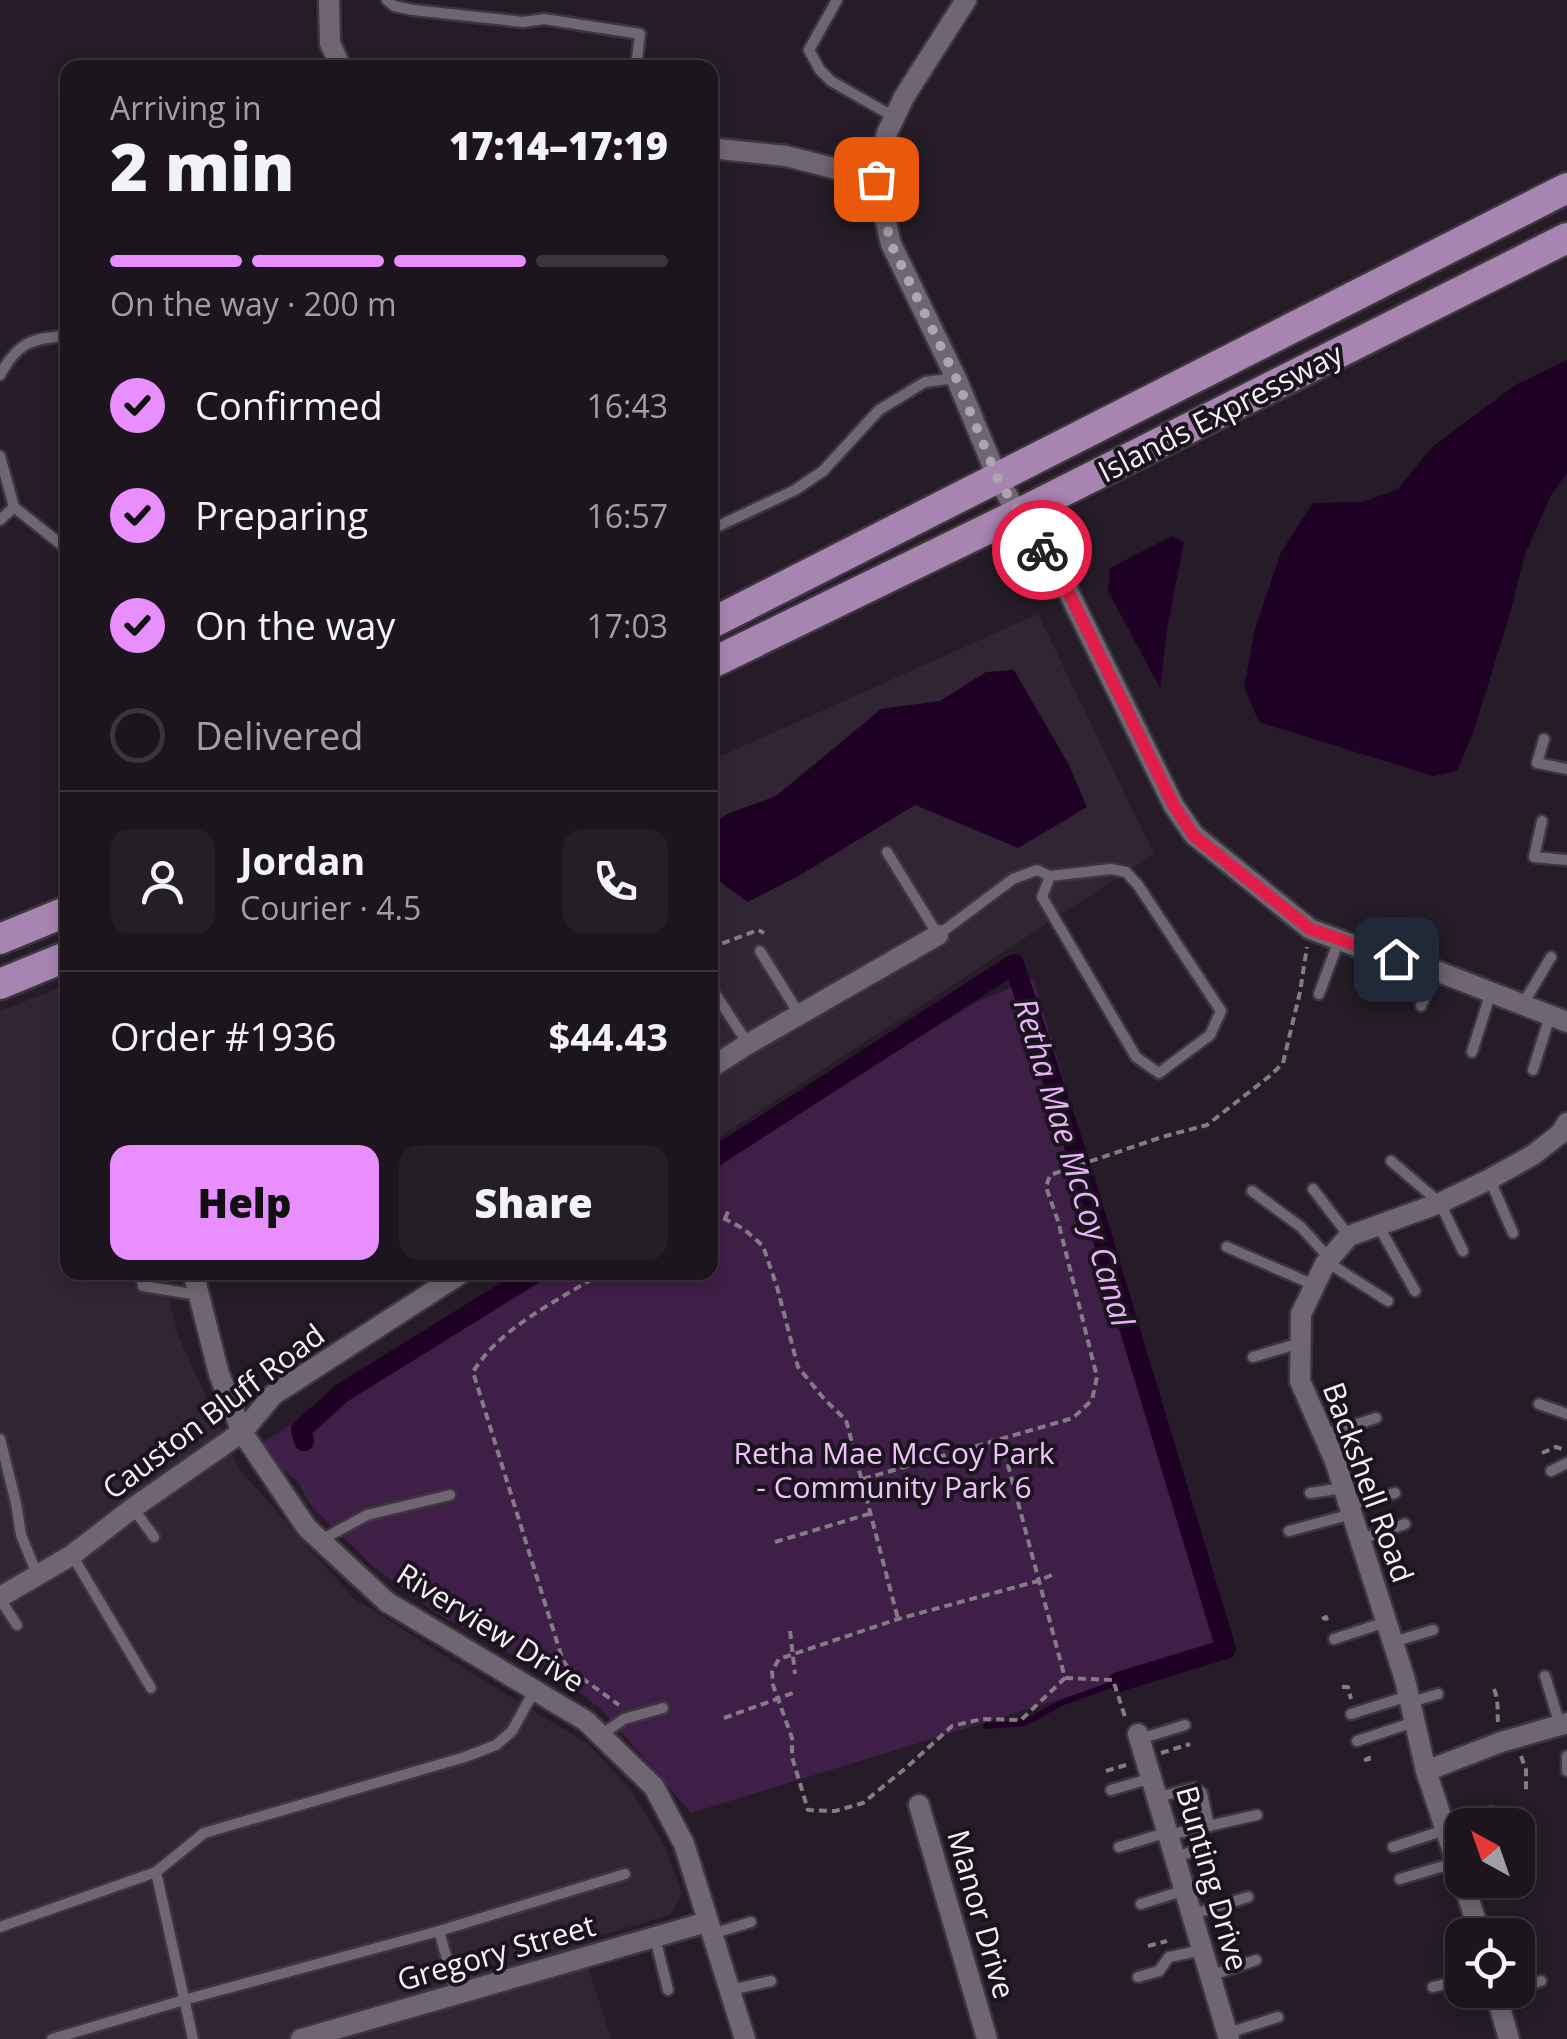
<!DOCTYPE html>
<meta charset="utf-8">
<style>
:root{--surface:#1c151d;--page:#251e26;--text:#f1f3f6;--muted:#a09fa4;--line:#3a343b;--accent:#e88eff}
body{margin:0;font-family:"Open Sans",sans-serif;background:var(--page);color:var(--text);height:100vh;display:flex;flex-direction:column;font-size:38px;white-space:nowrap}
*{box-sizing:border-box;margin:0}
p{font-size:32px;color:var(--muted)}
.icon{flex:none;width:55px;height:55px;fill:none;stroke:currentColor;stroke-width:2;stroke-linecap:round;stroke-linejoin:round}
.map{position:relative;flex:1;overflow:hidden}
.sheet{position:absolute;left:60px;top:60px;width:658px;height:1220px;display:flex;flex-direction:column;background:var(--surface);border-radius:20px;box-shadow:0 5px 15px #0003,0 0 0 2px var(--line)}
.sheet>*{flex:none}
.needle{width:65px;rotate:320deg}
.buttons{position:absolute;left:1445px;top:1808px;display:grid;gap:20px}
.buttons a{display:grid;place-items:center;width:90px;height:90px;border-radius:20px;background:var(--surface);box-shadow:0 5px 15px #0003,0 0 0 2px var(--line);font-size:50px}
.pin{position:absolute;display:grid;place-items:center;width:85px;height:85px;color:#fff;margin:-42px;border-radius:20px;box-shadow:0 5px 15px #0006}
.courier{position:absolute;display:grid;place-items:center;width:100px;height:100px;margin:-50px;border:8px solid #e11d48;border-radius:50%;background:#fff;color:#222;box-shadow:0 2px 12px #0007}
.headline em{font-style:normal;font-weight:800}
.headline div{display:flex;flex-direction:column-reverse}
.headline{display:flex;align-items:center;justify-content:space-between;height:170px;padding:0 50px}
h1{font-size:65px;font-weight:800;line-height:75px}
.bar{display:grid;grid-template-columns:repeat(4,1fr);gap:15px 10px;align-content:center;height:120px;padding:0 50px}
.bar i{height:12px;border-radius:8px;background:var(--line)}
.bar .current{background:var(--accent)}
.bar p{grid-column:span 4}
.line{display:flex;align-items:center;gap:25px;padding:0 50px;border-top:2px solid var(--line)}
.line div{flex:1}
.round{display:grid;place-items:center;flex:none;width:105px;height:105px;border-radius:20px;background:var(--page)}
ol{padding:0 50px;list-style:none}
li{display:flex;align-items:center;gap:30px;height:110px}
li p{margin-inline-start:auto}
li .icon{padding:10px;border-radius:50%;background:var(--accent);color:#111;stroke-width:4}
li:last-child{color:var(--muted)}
li i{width:55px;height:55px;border:5px solid var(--line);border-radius:50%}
.primary-button{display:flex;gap:20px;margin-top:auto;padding:20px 50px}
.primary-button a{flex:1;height:115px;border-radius:20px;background:var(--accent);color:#111;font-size:40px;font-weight:800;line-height:115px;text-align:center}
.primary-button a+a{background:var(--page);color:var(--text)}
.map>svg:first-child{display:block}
.built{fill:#312534}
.green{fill:#3f1f47}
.water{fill:#1f0126}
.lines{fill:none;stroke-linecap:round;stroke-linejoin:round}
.stream{stroke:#1f0126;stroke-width:6}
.canal{stroke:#1f0126;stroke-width:20}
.lane-casing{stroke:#3c363e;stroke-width:15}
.street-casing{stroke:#3c363e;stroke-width:25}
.primary-casing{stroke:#3c363e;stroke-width:35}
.path{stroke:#837c85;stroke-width:4;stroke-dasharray:8 5;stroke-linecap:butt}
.lane{stroke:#706673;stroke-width:10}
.street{stroke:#706673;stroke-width:20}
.primary{stroke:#a884b1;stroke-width:30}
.done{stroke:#aca6ae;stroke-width:10;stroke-dasharray:0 18}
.route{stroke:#e11d48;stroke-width:12}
.labels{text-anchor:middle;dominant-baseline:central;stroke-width:8;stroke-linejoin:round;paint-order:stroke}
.street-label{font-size:30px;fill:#f5f0f7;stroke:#1b131d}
.park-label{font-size:30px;fill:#efc3fa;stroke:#1b131d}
.water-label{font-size:32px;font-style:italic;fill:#e9b2f7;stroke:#1b131d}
</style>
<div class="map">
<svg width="1567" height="2039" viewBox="0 0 1567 2039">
<rect width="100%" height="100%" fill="#251c27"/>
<g class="built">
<path d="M 1038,614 L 1154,854 L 710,1143 L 710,761 Z"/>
<path d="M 67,985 L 68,1272 L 164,1273 L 176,1331 L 239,1469 L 353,1598 L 494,1687 L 588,1744 L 632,1791 L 665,1846 L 682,1894 L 670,1915 L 580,1942 L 611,2039 L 0,2039 L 0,1011 Z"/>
</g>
<path class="green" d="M 1033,978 L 1233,1646 L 691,1813 L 601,1709 L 579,1692 L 436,1613 L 373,1566 L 311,1506 L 298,1482 L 253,1448 L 537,1273 L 710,1272 L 710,1166 L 975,1003 Z"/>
<g class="water">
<path d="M 1567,360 L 1567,473 L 1551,495 L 1524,557 L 1509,617 L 1473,733 L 1457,771 L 1433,776 L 1259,722 L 1244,687 L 1255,629 L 1281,552 L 1313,503 L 1363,502 L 1398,489 L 1433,446 L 1517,384 Z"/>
<path d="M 1172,536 L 1184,542 L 1167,629 L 1160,688 L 1108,591 L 1110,568 Z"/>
<path d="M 1014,670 L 1068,763 L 1087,807 L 1018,848 L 915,805 L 802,874 L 748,902 C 705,872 710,875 710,824 L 730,813 L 776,796 L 881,709 L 940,701 L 986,672 Z"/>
</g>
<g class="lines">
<path class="stream" d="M 986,1726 L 1024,1723 L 1061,1703 L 1118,1682"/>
<g class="canal">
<path d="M 710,1160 L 1014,964 L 1080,1164 L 1226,1649 L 1118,1682"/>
<path d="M 304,1441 L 301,1430 L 342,1393 L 537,1272"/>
</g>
<g class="lane-casing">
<g id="lane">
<path d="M 387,0 L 394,6 L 413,10 L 523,22 L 544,19 L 640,34 L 636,68"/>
<path d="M 837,0 L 809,50 L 820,70 L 831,81 L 894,117"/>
<path d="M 0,375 C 18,342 32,338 68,336"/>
<path d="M 0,456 L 14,507 L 68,550"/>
<path d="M 0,520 L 14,507"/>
<path d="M 710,530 L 795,490 L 823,471 L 879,410 L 925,382 L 955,378"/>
<path d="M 1544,739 L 1537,763 L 1567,769"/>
<path d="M 1542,821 L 1534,857 L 1567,860"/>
<path d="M 887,852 L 938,935 L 1013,879 L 1037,870 L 1050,876 L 1111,869 L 1126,872 L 1138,885 L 1221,1011 L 1210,1035 L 1159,1073 L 1136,1057 L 1042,897 L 1050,876"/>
<path d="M 760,951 L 799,1014"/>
<path d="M 710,986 L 748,1044"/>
<path d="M 1319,994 L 1339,940"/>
<path d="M 1523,1004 L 1551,957"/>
<path d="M 1421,1006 L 1434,970"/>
<path d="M 1472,1052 L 1491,992"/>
<path d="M 1533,1070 L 1550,1016"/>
<path d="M 1391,1161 L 1440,1203 L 1463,1251"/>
<path d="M 1490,1180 L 1513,1233"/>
<path d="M 1313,1189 L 1349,1236"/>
<path d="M 1252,1191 L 1301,1227 L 1329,1258"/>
<path d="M 1378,1225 L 1415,1291"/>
<path d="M 1227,1247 L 1314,1285"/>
<path d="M 1327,1262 L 1388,1301"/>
<path d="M 140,1272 L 143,1286 L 198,1295"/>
<path d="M 1253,1357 L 1300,1343"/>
<path d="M 1539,1404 L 1567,1414"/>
<path d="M 1324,1435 L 1376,1418"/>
<path d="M 0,1439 L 16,1503 L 21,1535 L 37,1574"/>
<path d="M 1551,1471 L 1567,1463"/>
<path d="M 1310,1493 L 1344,1488"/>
<path d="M 1350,1505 L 1395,1493"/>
<path d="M 133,1508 L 154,1537"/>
<path d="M 1289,1531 L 1352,1514"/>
<path d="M 1361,1539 L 1405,1524"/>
<path d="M 321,1540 L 367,1515 L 450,1495"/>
<path d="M 72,1555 L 151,1688"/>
<path d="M 0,1599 L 17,1625"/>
<path d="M 1334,1639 L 1386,1622"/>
<path d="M 1393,1642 L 1433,1630"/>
<path d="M 1545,1676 L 1560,1725"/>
<path d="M 1411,1702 L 1438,1694"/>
<path d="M 1351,1714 L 1408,1696"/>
<path d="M 601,1735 L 624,1719 L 663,1708"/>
<path d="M 1140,1739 L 1185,1725"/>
<path d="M 1357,1741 L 1414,1722"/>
<path d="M 1567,1756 L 1567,1771"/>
<path d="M 1111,1790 L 1152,1778"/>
<path d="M 1158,1797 L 1194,1788 L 1202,1793 L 1209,1826"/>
<path d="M 1444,1825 L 1491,1812"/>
<path d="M 1169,1835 L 1257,1815"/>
<path d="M 1119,1847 L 1168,1832"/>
<path d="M 1393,1847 L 1445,1830"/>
<path d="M 1176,1857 L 1206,1847"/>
<path d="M 156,1872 L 204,1833 L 465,1757 L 496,1745 L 512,1731 L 535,1689"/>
<path d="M 1518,1876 L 1519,1875"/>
<path d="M 1400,1879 L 1457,1862"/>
<path d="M 1468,1892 L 1505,1880"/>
<path d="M 1141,1904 L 1185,1890"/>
<path d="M 1193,1914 L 1248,1897"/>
<path d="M 0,1927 L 156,1872 L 193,2039"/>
<path d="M 439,1931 L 625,1874"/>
<path d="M 712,1934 L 751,1922"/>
<path d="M 655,1938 L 668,1990"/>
<path d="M 1210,1976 L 1256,1960"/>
<path d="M 1138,1977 L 1159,1971 L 1169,1957 L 1203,1950"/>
<path d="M 1433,1987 L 1462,1980"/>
<path d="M 1518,1987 L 1541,1981"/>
<path d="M 730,1990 L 771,1981"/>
<path d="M 1228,2033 L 1278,2017"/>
<path d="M 52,2039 L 184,2000 L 439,1931 L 457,1995"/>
</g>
</g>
<g class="street-casing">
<g id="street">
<path d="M 329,0 L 330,43 L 341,68"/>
<path d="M 966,0 L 904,97 L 887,133 L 876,179 L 891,244 L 956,378 L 998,479 L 1018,514 L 1063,581 L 1174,806 L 1194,835 L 1310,929 L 1358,947 L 1434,970 L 1567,1022"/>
<path d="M 710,148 L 786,156 L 876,179"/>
<path d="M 710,1068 L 748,1044 L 938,935"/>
<path d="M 193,1272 L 219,1374 L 242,1432 L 307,1528 L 387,1602 L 586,1721 L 654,1787 L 684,1844 L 745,2039"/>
<path d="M 0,1597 L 72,1555 L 133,1508 L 242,1432 L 273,1395 L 463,1272"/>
<path d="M 1138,1734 L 1229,2039"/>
<path d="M 1426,1771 L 1501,1742 L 1567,1723"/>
<path d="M 919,1805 L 987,2039"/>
<path d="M 1462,1879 L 1426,1771 L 1405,1680 L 1335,1461 L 1300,1381 L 1301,1314 L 1325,1264 L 1349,1236 L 1440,1203 L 1490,1179 L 1533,1155 L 1561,1133 L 1567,1123"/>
<path d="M 1463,1880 L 1480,1935"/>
<path d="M 1495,1990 L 1509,2039"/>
<path d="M 301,2039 L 707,1922"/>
</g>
</g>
<g class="primary-casing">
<g id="primary">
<path d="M 710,624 L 1567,188"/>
<path d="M 710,664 L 1018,514 L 1567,238"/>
<path d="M 0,939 L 68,911"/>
<path d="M 0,984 L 68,956"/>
</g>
</g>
<g class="path">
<path d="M 710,948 L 758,930 L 764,933"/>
<path d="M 710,1218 L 725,1219 L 744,1229 L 763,1246 L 777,1287 L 798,1367 L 825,1400 L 846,1420 L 898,1619"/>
<path d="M 725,1219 L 729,1209"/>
<path d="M 603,1272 C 558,1301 500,1327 473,1372 L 562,1658 L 568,1668 L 619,1705"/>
<path d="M 1001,1439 L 1065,1678 L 1021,1720 L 982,1719 L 952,1726 L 907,1767 L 863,1803 L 835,1811 L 808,1810 L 792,1757 L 792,1738 L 773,1685 L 772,1671 L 779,1659 L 898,1619 L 1038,1581 L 1054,1574"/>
<path d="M 1542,1453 L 1556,1447 L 1562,1449"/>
<path d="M 863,1479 L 1073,1418 L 1092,1400 L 1097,1377 L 1058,1221 L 1046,1187 L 1050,1175 L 1162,1137 L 1207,1125 L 1271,1075 L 1283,1063 L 1300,992 L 1307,947"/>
<path d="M 775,1542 L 872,1513"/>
<path d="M 1322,1619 L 1326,1617 L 1328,1625"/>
<path d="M 790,1631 L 795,1674"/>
<path d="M 1065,1678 L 1113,1680 L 1126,1720"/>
<path d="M 1342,1687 L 1348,1687 L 1351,1699"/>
<path d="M 1494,1689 C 1499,1701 1497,1710 1498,1722"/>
<path d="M 724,1718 L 796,1692"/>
<path d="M 1161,1753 L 1190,1744"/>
<path d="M 1521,1756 L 1526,1770 L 1526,1791"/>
<path d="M 1364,1760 L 1369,1759 L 1368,1753"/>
<path d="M 1106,1771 L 1126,1765"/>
<path d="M 1148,1946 L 1167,1941"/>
</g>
<use href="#lane" class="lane"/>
<use href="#street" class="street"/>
<use href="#primary" class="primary"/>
</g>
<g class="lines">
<path class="done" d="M 876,179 L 891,244 L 956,378 L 998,479 L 1042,550"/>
<path class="route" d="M 1042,550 L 1063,581 L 1174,806 L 1194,836 L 1310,929 L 1396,959"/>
</g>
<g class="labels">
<g class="street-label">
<text transform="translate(1220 412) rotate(-27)">Islands Expressway</text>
<text transform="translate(213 1411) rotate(-37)">Causton Bluff Road</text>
<text transform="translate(1369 1482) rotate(70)">Backshell Road</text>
<text transform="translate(491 1627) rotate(32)">Riverview Drive</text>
<text transform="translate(1213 1878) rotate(74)">Bunting Drive</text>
<text transform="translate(982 1914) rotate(74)">Manor Drive</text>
<text transform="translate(496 1952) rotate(-16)">Gregory Street</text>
</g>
<g class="park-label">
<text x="894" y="1452">Retha Mae McCoy Park<tspan x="894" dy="34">- Community Park 6</tspan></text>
</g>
<g class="water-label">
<text transform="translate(1075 1162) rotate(73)">Retha Mae McCoy Canal</text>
</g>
</g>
</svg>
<div class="buttons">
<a><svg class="needle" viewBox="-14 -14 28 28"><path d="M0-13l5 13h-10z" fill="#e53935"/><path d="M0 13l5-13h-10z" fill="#a09fa4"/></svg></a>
<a><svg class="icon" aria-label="locate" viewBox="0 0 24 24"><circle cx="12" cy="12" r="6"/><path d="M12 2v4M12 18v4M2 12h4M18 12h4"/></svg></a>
</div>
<div class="pin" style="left:876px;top:179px;background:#ea580c"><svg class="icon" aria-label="bag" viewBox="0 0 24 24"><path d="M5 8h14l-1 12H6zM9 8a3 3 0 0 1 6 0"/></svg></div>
<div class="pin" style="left:1396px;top:959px;background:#1f2937"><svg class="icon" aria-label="home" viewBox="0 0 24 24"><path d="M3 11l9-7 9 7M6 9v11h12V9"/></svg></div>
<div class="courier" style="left:1042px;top:550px"><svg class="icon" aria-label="bike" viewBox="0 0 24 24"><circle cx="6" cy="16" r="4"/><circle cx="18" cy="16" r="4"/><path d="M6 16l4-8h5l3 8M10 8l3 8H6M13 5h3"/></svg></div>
<section class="sheet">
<div class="headline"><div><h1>2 min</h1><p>Arriving in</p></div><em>17:14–17:19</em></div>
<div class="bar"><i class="current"></i><i class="current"></i><i class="current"></i><i></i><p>On the way · 200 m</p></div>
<ol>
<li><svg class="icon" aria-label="check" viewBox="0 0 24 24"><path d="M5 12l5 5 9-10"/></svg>Confirmed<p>16:43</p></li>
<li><svg class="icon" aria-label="check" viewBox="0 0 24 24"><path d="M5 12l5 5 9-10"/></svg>Preparing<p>16:57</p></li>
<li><svg class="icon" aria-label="check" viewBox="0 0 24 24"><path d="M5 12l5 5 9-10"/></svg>On the way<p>17:03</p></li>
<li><i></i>Delivered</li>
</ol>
<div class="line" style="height:180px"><a class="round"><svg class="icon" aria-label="person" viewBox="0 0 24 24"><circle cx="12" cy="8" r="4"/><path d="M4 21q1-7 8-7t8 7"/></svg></a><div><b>Jordan</b><p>Courier · 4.5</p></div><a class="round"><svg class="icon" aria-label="phone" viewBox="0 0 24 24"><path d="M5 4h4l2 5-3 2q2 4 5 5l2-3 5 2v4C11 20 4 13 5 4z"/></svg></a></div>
<div class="line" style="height:130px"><div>Order #1936</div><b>$44.43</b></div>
<div class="primary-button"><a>Help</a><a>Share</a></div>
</section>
</div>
